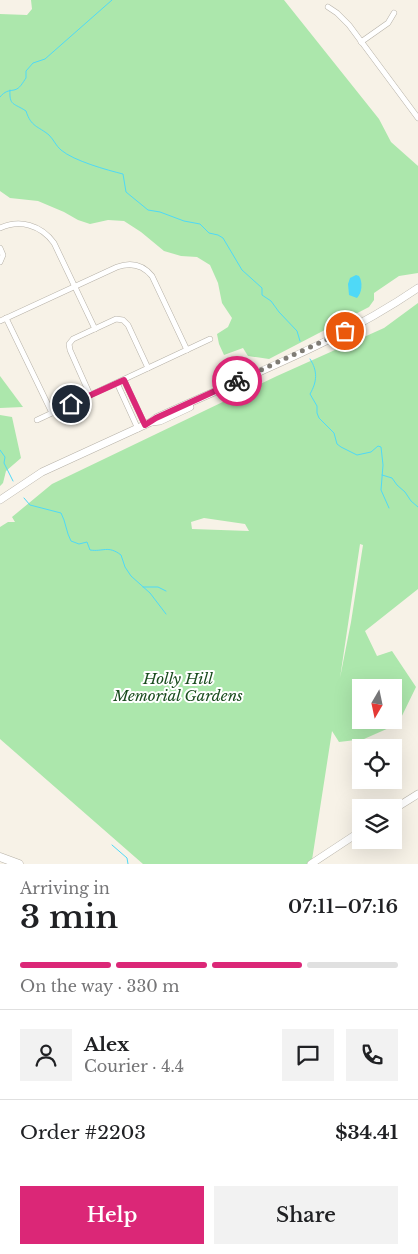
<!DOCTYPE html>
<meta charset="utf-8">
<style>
:root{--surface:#fff;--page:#f2f2f2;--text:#202124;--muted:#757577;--line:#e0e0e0;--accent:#db2777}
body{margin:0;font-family:"Libre Baskerville",serif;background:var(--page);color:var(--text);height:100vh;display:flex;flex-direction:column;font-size:19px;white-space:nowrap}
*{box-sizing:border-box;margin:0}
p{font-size:16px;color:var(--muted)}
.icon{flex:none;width:28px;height:28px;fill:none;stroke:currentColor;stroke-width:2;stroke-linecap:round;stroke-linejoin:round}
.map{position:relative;height:864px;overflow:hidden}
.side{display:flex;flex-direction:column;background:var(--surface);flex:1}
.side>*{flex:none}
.needle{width:32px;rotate:189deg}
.tools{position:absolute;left:352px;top:679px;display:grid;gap:10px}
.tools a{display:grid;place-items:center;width:50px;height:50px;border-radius:0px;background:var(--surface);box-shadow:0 5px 20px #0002;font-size:25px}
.pin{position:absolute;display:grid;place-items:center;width:42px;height:42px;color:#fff;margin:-21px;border:2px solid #fff;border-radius:50%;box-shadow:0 1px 5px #0007}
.courier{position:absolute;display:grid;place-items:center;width:50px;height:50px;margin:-25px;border:4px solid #db2777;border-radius:50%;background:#fff;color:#222;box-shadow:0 1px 6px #0007}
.headline em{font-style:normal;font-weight:600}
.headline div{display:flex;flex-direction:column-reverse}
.headline{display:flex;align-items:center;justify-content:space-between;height:85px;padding:0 20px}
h1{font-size:32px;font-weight:600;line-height:38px}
.bar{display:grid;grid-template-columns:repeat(4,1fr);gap:8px 5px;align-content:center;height:60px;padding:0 20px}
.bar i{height:6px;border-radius:4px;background:var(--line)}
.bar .current{background:var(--accent)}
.bar p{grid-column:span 4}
.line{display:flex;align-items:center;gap:12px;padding:0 20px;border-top:1px solid var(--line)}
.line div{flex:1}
.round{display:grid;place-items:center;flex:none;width:52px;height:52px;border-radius:0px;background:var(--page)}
.action{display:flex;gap:10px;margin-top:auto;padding:10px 20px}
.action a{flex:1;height:58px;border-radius:0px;background:var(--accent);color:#fff;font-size:20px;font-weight:600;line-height:58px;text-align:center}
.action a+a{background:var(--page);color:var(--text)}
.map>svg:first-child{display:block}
.green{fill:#ace7ac;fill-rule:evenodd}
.water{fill:#4fd9f7}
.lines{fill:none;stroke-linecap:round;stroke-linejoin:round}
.stream{stroke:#4fd9f7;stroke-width:1}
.street-casing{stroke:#b6b1a7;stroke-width:6}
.secondary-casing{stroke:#b6b1a7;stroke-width:8}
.primary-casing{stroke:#b6b1a7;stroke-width:9}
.street{stroke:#fff;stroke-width:5}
.secondary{stroke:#fff;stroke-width:7}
.primary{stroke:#fff;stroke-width:8}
.done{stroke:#7f7c75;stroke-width:5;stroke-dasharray:0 9}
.route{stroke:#db2777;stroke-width:6}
.labels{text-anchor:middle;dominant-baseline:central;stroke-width:4;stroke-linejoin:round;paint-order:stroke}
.park-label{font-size:15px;font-style:italic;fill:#1a4c1e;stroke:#fff}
</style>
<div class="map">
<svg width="418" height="864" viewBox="0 0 418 864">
<rect width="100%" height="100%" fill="#f7f2e7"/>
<g class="green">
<path d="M 31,0 L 284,0 L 379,119 L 391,142 L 418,166 L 418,273 L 399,276 L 374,293 L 374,300 L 369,307 L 269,359 L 248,356 L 243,348 L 224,355 L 219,344 L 217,334 L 228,327 L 232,318 L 222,303 L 218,283 L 210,265 L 197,257 L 181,256 L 164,251 L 141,232 L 124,221 L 108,220 L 90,224 L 78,220 L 64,212 L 38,201 L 10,198 L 0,191 L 0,14 L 27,15 L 32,9 Z"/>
<path d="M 418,303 L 418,589 L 365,631 L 377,656 L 392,651 L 416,687 L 398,724 L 364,739 L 339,742 L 332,731 L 312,860 L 307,864 L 143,864 L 0,739 L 0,527 L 8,522 L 15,522 L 12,517 L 52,484 L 277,376 L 384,328 ZM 204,518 L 245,524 L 249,531 L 192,529 L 191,522 ZM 360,544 L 363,545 L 351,622 L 340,678 ZM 361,688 L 394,688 L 394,720 L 361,720 Z"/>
<path d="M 0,376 L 23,407 L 0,408 Z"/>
<path d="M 0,415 L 12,417 L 21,458 L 6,471 L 3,483 L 0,486 Z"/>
</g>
<path class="water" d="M 356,275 L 359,276 C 363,282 362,293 357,298 L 349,295 L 348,284 L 350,278 Z"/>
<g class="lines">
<g class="stream">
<path d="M 10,90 C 9,106 14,103 26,111 C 31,127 38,126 49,135 C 54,140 56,146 61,150 C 74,161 107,170 123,174 L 126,192 L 148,210 L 160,212 L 184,221 L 200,224 L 209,233 L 218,235 L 223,238 L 242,270 L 262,288 L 262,295 L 271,301 L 279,312 L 297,331 L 300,341"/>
<path d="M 0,97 C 5,91 8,91 14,90 C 20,89 23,82 26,78 L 26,71 L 33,63 L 45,59 L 112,0"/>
<path d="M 310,359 C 318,371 317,382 310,394 L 317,406 L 317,413 L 319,418 L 334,433 L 337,444 L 341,447 L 357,455 L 371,452 L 378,446 L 381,447 L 383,465 L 381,490 L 389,508"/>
<path d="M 0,450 L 5,457 L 4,463 L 13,481"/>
<path d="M 382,475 L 392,478 L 397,485 L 405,492 L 411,501 L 418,507"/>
<path d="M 24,498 L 30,505 L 61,513 C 66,522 66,532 71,541 L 79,544 L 87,542 L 90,550 C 103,552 108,545 121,555 L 125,567 L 131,576 L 150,593 L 166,614"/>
<path d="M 143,587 L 158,587 L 166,591"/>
<path d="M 112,845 L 127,858 L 128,864"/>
</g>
<g class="street-casing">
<g id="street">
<path d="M 328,7 L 337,13 L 349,25 L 418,118"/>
<path d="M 361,42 L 388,23 L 394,13"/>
<path d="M 0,228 C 20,219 41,225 54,243 L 95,329"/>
<path d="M 0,248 L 3,255 L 0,262"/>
<path d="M 6,318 L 52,413"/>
<path d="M 0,321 L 117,267 C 131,262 143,265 152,276 L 187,350"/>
<path d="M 124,380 L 145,425"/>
<path d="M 117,383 L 138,429"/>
<path d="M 90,395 L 70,350 L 69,344 L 73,339 L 116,319 L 123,320 L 128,325 L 148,368"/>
<path d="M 37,420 L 210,339"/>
</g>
</g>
<g class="secondary-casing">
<g id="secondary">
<path d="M 152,422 L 160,421 L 190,407"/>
<path d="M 0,500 L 42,472 L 151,422 L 156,418 C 244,377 338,343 418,288"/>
<path d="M 394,809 L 418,794"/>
<path d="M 311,864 L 361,831"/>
</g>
</g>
<g class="primary-casing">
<path id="primary" d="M 0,857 L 19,864"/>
</g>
<use href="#street" class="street"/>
<use href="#secondary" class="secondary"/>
<use href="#primary" class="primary"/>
</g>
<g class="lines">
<path class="done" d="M 237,381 L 345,331"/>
<path class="route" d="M 71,404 L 124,380 L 145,425 L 156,418 L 237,381"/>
</g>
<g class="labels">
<g class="park-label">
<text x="178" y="678">Holly Hill<tspan x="178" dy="17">Memorial Gardens</tspan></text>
</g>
</g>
</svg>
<div class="tools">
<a><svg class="needle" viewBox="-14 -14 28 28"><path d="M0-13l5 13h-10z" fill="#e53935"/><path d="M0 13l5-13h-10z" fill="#757577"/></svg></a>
<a><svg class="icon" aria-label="locate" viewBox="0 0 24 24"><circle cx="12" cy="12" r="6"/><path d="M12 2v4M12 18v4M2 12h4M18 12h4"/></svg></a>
<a><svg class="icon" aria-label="layers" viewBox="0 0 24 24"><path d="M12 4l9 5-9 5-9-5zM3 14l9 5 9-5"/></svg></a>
</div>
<div class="pin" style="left:345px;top:331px;background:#ea580c"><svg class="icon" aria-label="bag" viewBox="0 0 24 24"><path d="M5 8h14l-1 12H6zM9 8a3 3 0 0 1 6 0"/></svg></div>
<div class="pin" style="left:71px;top:404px;background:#1f2937"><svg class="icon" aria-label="home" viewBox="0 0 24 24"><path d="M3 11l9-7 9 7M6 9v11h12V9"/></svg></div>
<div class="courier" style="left:237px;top:381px"><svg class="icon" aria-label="bike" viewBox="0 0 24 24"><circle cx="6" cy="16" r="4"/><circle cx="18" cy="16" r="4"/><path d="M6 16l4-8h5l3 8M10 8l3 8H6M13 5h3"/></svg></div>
</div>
<section class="side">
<div class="headline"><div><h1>3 min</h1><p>Arriving in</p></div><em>07:11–07:16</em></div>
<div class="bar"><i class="current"></i><i class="current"></i><i class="current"></i><i></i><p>On the way · 330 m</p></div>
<div class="line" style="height:90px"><a class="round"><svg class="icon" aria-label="person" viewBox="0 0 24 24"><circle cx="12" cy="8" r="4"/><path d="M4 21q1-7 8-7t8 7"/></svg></a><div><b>Alex</b><p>Courier · 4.4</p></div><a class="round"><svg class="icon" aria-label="chat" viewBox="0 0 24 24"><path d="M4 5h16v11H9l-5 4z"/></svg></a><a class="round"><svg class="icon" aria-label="phone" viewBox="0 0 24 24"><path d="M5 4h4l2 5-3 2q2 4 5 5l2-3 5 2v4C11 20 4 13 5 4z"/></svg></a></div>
<div class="line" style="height:65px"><div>Order #2203</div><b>$34.41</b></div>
<div class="action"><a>Help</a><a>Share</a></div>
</section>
